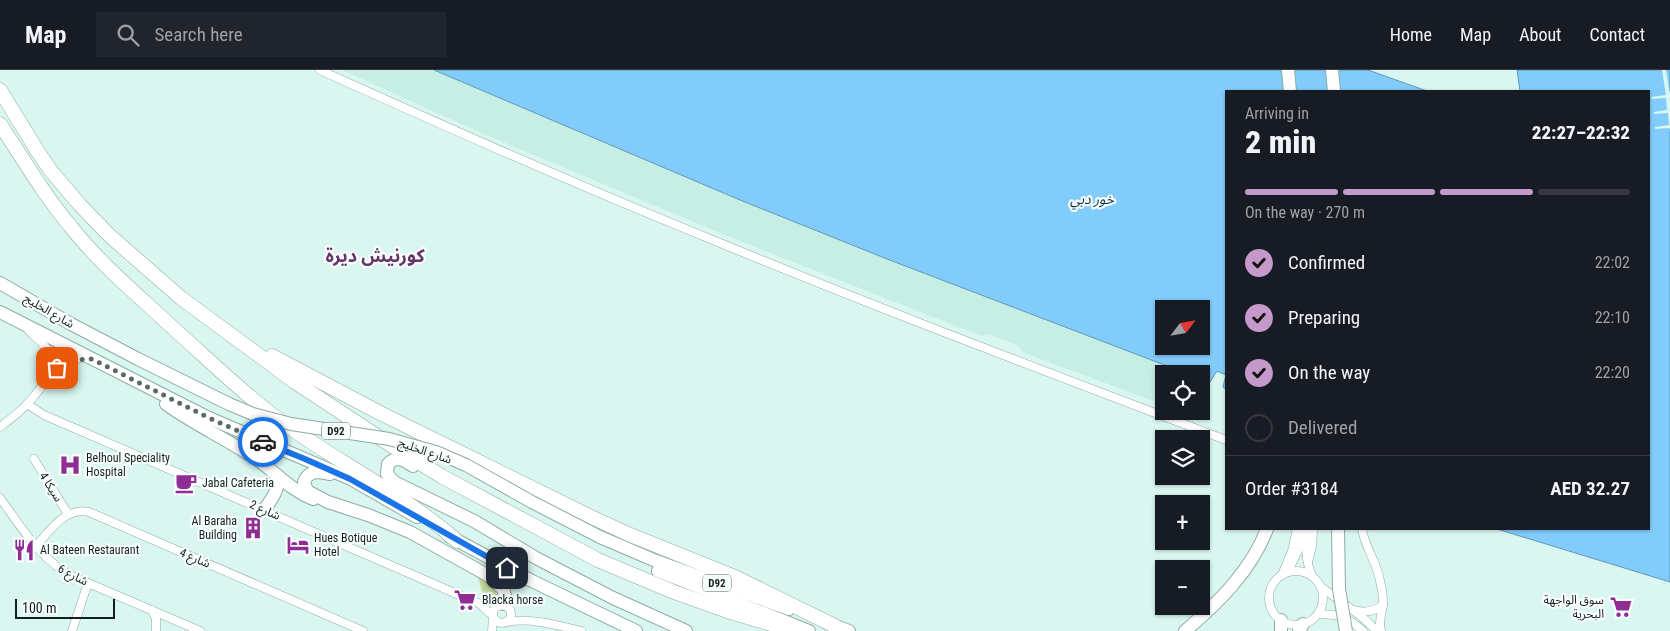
<!DOCTYPE html>
<meta charset="utf-8">
<style>
:root{--surface:#171b24;--page:#20242c;--text:#f1f3f6;--muted:#9ea1a6;--line:#363941;--accent:#c59aca}
body{margin:0;font-family:"Roboto Condensed","Noto Sans Arabic",sans-serif;background:var(--page);color:var(--text);height:100vh;display:flex;flex-direction:column;font-size:19px;white-space:nowrap}
*{box-sizing:border-box;margin:0}
p{font-size:16px;color:var(--muted)}
.icon{flex:none;width:28px;height:28px;fill:none;stroke:currentColor;stroke-width:2;stroke-linecap:round;stroke-linejoin:round}
.map{position:relative;flex:1;overflow:hidden}
.drawer{position:absolute;left:1225px;top:20px;width:425px;height:440px;display:flex;flex-direction:column;background:var(--surface);border-radius:0px;box-shadow:0 1px 4px #0004}
.drawer>*{flex:none}
.needle{width:32px;rotate:59deg}
.buttons{position:absolute;left:1155px;top:230px;display:grid;gap:10px}
.buttons a{display:grid;place-items:center;width:55px;height:55px;border-radius:0px;background:var(--surface);box-shadow:0 1px 4px #0004;font-size:25px}
.scale{position:absolute;left:15px;bottom:12px;width:100px;box-sizing:border-box;padding-left:5px;border:2px solid #15201e;border-top:0;font-size:14px;line-height:18px;white-space:nowrap;color:#15201e;-webkit-text-stroke:4px #f8fefd;paint-order:stroke}
.pin{position:absolute;display:grid;place-items:center;width:42px;height:42px;color:#fff;margin:-21px;border-radius:10px;box-shadow:0 2px 8px #0006}
.courier{position:absolute;display:grid;place-items:center;width:50px;height:50px;margin:-25px;border:4px solid #1a73e8;border-radius:50%;background:#fff;color:#222;box-shadow:0 1px 6px #0007}
.summary em{font-style:normal;font-weight:800}
.summary div{display:flex;flex-direction:column-reverse}
.summary{display:flex;align-items:center;justify-content:space-between;height:85px;padding:0 20px}
h1{font-size:32px;font-weight:800;line-height:38px}
.bar{display:grid;grid-template-columns:repeat(4,1fr);gap:8px 5px;align-content:center;height:60px;padding:0 20px}
.bar i{height:6px;border-radius:4px;background:var(--line)}
.bar .current{background:var(--accent)}
.bar p{grid-column:span 4}
.line{display:flex;align-items:center;gap:12px;padding:0 20px;border-top:1px solid var(--line)}
.line div{flex:1}
ol{padding:0 20px;list-style:none}
li{display:flex;align-items:center;gap:15px;height:55px}
li p{margin-inline-start:auto}
li .icon{padding:5px;border-radius:50%;background:var(--accent);color:#111;stroke-width:4}
li:last-child{color:var(--muted)}
li i{width:28px;height:28px;border:2px solid var(--line);border-radius:50%}
header{display:flex;align-items:center;gap:30px;box-sizing:border-box;height:70px;padding:0 25px;background:var(--surface);border-bottom:1px solid var(--line)}
header strong{font-size:24px}
nav{display:flex;gap:28px;margin-inline-start:auto;font-size:18px}
.search{width:350px;height:45px;background:var(--page);display:flex;align-items:center;gap:12px;box-sizing:border-box;padding:0 18px;border-radius:0px;color:var(--muted);font-size:19px}
.map>svg:first-child{display:block}
.built{fill:#c6eee5}
.green{fill:#cadea1}
.water{fill:#82ccfc;stroke:#6198b9;fill-rule:evenodd}
.pier{fill:#d9f7f0}
.lines{fill:none;stroke-linecap:round;stroke-linejoin:round}
.minor-casing{stroke:#8eaba4;stroke-width:9}
.primary-casing{stroke:#8eaba4;stroke-width:14}
.trunk-casing{stroke:#8eaba4;stroke-width:15}
.minor{stroke:#fff;stroke-width:8}
.primary{stroke:#fff;stroke-width:12}
.trunk{stroke:#fff;stroke-width:14}
.primary-bridge-casing{stroke:#8eaba4;stroke-width:14;stroke-linecap:butt}
.primary-bridge{stroke:#fff;stroke-width:12}
.done{stroke:#5a6b68;stroke-width:5;stroke-dasharray:0 9}
.route{stroke:#1a73e8;stroke-width:6}
.labels{text-anchor:middle;dominant-baseline:central;stroke-width:4.5;stroke-linejoin:round;paint-order:stroke}
.shield{fill:#f8fefd;stroke:#596361;stroke-width:1}
.shield-label{font-size:11px;font-weight:bold;fill:#15201e}
.street-label{font-size:12px;fill:#15201e;stroke:#f8fefd}
.poi-label{font-size:12px;fill:#15201e;stroke:#f8fefd;text-anchor:start}
.water-label{font-size:14px;font-style:italic;fill:#07334b;stroke:#f8fefd}
.district-label{font-size:18px;font-weight:bold;fill:#653568;stroke:#f8fefd}
</style>
<header>
<strong>Map</strong>
<div class="search"><svg class="icon" aria-label="search" viewBox="0 0 24 24"><circle cx="10" cy="10" r="6"/><path d="M15 15l6 6"/></svg>Search here</div>
<nav><a>Home</a><a>Map</a><a>About</a><a>Contact</a></nav>
</header>
<div class="map">
<svg width="1670" height="561" viewBox="0 0 1670 561">
<rect width="100%" height="100%" fill="#d9f7f0"/>
<path class="built" d="M 342,0 L 434,0 L 740,130 L 887,189 L 1188,304 L 1164,304 L 1164,335 L 1022,282 L 1019,276 L 989,264 L 981,266 L 720,163 L 486,65 Z"/>
<path class="green" d="M 476,506 L 494,512 L 499,525 L 492,532 L 484,529 L 479,510 Z"/>
<g class="water">
<path d="M 434,0 L 1368,0 L 1427,21 L 1226,21 L 1226,319 L 1223,317 L 1226,305 L 1217,301 L 1210,312 L 1201,309 L 1201,304 L 1188,304 L 887,189 L 740,130 ZM 1164,239 L 1201,239 L 1201,276 L 1164,276 Z"/>
<path d="M 1517,0 L 1670,0 L 1670,512 L 1497,459 L 1649,459 L 1649,21 L 1520,21 Z"/>
</g>
<path class="pier" d="M 1662,0 L 1666,0 L 1670,25 L 1670,60 L 1669,58 L 1655,59 L 1655,57 L 1669,55 L 1668,43 L 1654,44 L 1654,42 L 1667,40 L 1666,28 L 1652,29 L 1651,27 L 1666,25 Z"/>
<g class="lines">
<g class="minor-casing">
<g id="minor">
<path d="M 320,0 C 448,58 577,115 708,168 C 879,239 1053,304 1226,370"/>
<path d="M 29,261 C 41,273 56,281 52,301"/>
<path d="M 27,334 L 44,345 L 480,534 L 493,546"/>
<path d="M 0,357 C 13,347 25,338 35,325 C 53,304 54,289 87,288"/>
<path d="M 34,389 L 68,444"/>
<path d="M 0,428 C 22,458 40,490 74,507 L 200,561"/>
<path d="M 1309,459 C 1305,476 1305,489 1312,506"/>
<path d="M 1362,459 C 1365,478 1377,492 1380,511 C 1382,518 1383,527 1383,534 C 1382,545 1378,549 1381,561"/>
<path d="M 35,477 C 50,461 64,437 89,442 L 363,561"/>
<path d="M 1308,492 L 1312,477 L 1313,459"/>
<path d="M 1291,495 L 1299,479 L 1302,459"/>
<circle cx="1296" cy="528" r="27"/>
<path d="M 1282,505 L 1292,481 L 1297,459"/>
<path d="M 1321,517 L 1361,546 L 1377,561"/>
<circle cx="502" cy="544" r="9"/>
<path d="M 152,540 L 156,549 L 156,561"/>
<path d="M 1354,540 C 1365,543 1374,542 1383,535"/>
<path d="M 1318,544 C 1339,544 1347,547 1363,561"/>
<path d="M 507,552 C 529,547 560,556 581,561"/>
<path d="M 72,561 L 88,513"/>
<path d="M 492,561 L 493,547"/>
</g>
</g>
<g class="primary-casing">
<g id="primary">
<path d="M 1288,0 L 1290,21"/>
<path d="M 1332,0 L 1334,21"/>
<path d="M 0,213 L 71,254"/>
<path d="M 0,242 L 209,348 L 351,409 L 417,447"/>
<path d="M 166,334 C 195,355 227,369 256,389 C 276,402 290,420 313,429"/>
<path d="M 413,396 C 404,390 397,385 388,394 L 387,404 L 394,412 L 474,451 L 536,488 L 613,528 L 686,561"/>
<path d="M 330,404 C 319,402 309,399 304,412 L 307,421 L 328,432 L 368,445 L 410,462 L 489,506 L 503,519 L 505,525 L 503,534"/>
<path d="M 264,440 C 272,429 279,420 278,406"/>
<path d="M 1338,459 L 1339,519"/>
<path d="M 449,466 L 532,511 L 636,561"/>
<path d="M 600,467 L 656,491 L 789,539"/>
<path d="M 658,501 L 809,561"/>
<path d="M 827,553 L 849,561"/>
<path d="M 1185,561 C 1218,533 1251,501 1267,459"/>
<path d="M 1281,561 L 1281,550"/>
<path d="M 1299,561 L 1303,554"/>
</g>
</g>
<g class="trunk-casing">
<g id="trunk">
<path d="M 0,20 L 38,82 L 51,101 L 80,135 L 110,166 L 181,228 L 295,312 L 389,374 L 443,407 L 598,490 L 674,522 L 727,541 L 795,561"/>
<path d="M 0,54 C 23,89 44,125 71,157 C 101,195 138,225 173,258 C 208,289 241,322 279,350 C 337,392 402,423 457,471"/>
<path d="M 272,286 L 380,343 L 589,446 L 628,464 L 735,507 L 835,556"/>
</g>
</g>
<use href="#minor" class="minor"/>
<use href="#primary" class="primary"/>
<use href="#trunk" class="trunk"/>
<g class="primary-bridge-casing">
<g id="primary-bridge">
<path d="M 71,254 L 138,289 L 229,334 L 253,344 L 291,354 L 389,369 L 436,382 L 466,395 L 532,432 L 600,467"/>
<path d="M 1339,519 L 1346,561"/>
</g>
</g>
<use href="#primary-bridge" class="primary-bridge"/>
</g>
<g class="lines">
<path class="done" d="M 57,298 L 74,290 L 92,289 L 209,348 L 263,372"/>
<path class="route" d="M 263,372 L 305,389 L 350,409 L 507,498"/>
</g>
<defs>
<g id="hospital-bare" transform="scale(1.725)"><path d="M-5-5h3v3.5h4V-5h3V5h-3V1.5h-4V5h-3Z" fill="#8f2d95" stroke="#f8fefd" stroke-width="2.5" paint-order="stroke"/></g>
<g id="cafe-bare" transform="scale(1.725)"><path d="M-5.5-4.5H6V0H3Q3 3.5 0 3.5H-2.5Q-5.5 3.5-5.5 0ZM3-3.2v2h1.7v-2ZM-6 4.5H4V6H-6Z" fill="#8f2d95" stroke="#f8fefd" stroke-width="2.5" paint-order="stroke"/></g>
<g id="building-bare" transform="scale(1.725)"><path d="M-4-6H4V6H1V3H-1V6H-4ZM-2.5-4.3h1.7v1.8h-1.7ZM.8-4.3h1.7v1.8H.8ZM-2.5-1h1.7V.8h-1.7ZM.8-1h1.7V.8H.8Z" fill="#8f2d95" stroke="#f8fefd" stroke-width="2.5" paint-order="stroke"/></g>
<g id="hotel-bare" transform="scale(1.725)"><path d="M-6-4.5h1.5V1H6V5H4.5V3h-9V5H-6ZM-4 0a1.8 1.8 0 1 1 3.6 0ZM.5 0V-2.5h3Q6-2.5 6 0Z" fill="#8f2d95" stroke="#f8fefd" stroke-width="2.5" paint-order="stroke"/></g>
<g id="restaurant-bare" transform="scale(1.725)"><path d="M-5-6h1v4h1v-4h1v4h1v-4h1v5L-1.5 .5V6h-2V.5L-5-1ZM5-6V6H3V1.5H1.5Q1.5-4 5-6Z" fill="#8f2d95" stroke="#f8fefd" stroke-width="2.5" paint-order="stroke"/></g>
<g id="supermarket-bare" transform="scale(1.725)"><path d="M-6-5.5h2.5l.6 2H6L4.5 2H-2.5L-4.4-4H-6ZM-1.5 3.2a1.3 1.3 0 1 0 .1 0ZM3 3.2a1.3 1.3 0 1 0 .1 0Z" fill="#8f2d95" stroke="#f8fefd" stroke-width="2.5" paint-order="stroke"/></g>
</defs>
<g fill-rule="evenodd">
<use href="#hospital-bare" x="70" y="395"/>
<use href="#cafe-bare" x="186" y="413"/>
<use href="#building-bare" x="253" y="458"/>
<use href="#hotel-bare" x="298" y="475"/>
<use href="#restaurant-bare" x="24" y="480"/>
<use href="#supermarket-bare" x="465" y="530"/>
<use href="#supermarket-bare" x="1621" y="537"/>
</g>
<g class="labels">
<g class="shield">
<rect x="322" y="352.5" width="28" height="17" rx="4"/>
<rect x="703" y="504.5" width="28" height="17" rx="4"/>
</g>
<g class="shield-label">
<text x="336" y="361">D92</text>
<text x="717" y="513">D92</text>
</g>
<g class="street-label">
<text transform="translate(49 241) rotate(30)">شارع الخليج</text>
<text transform="translate(425 381) rotate(19)">شارع الخليج</text>
<text transform="translate(51 417) rotate(58)">4 سيكا</text>
<text transform="translate(265 440) rotate(24)">شارع 2</text>
<text transform="translate(195 488) rotate(23)">شارع 4</text>
<text transform="translate(73 505) rotate(27)">شارع 6</text>
</g>
<g class="poi-label">
<text x="86" y="388">Belhoul Speciality<tspan x="86" dy="14">Hospital</tspan></text>
<text x="202" y="413">Jabal Cafeteria</text>
<text x="237" y="451" text-anchor="end">Al Baraha<tspan x="237" dy="14">Building</tspan></text>
<text x="314" y="468">Hues Botique<tspan x="314" dy="14">Hotel</tspan></text>
<text x="40" y="480">Al Bateen Restaurant</text>
<text x="482" y="530">Blacka horse</text>
<text x="1604" y="530" text-anchor="end">سوق الواجهة<tspan x="1604" dy="14">البحرية</tspan></text>
</g>
<g class="water-label">
<text x="1092" y="129">خور دبي</text>
</g>
<g class="district-label">
<text x="375" y="185">كورنيش ديرة</text>
</g>
</g>
</svg>
<div class="buttons">
<a><svg class="needle" viewBox="-14 -14 28 28"><path d="M0-13l5 13h-10z" fill="#e53935"/><path d="M0 13l5-13h-10z" fill="#9ea1a6"/></svg></a>
<a><svg class="icon" aria-label="locate" viewBox="0 0 24 24"><circle cx="12" cy="12" r="6"/><path d="M12 2v4M12 18v4M2 12h4M18 12h4"/></svg></a>
<a><svg class="icon" aria-label="layers" viewBox="0 0 24 24"><path d="M12 4l9 5-9 5-9-5zM3 14l9 5 9-5"/></svg></a>
<a>+</a>
<a>−</a>
</div>
<div class="scale">100 m</div>
<div class="pin" style="left:57px;top:298px;background:#ea580c"><svg class="icon" aria-label="bag" viewBox="0 0 24 24"><path d="M5 8h14l-1 12H6zM9 8a3 3 0 0 1 6 0"/></svg></div>
<div class="pin" style="left:507px;top:498px;background:#1f2937"><svg class="icon" aria-label="home" viewBox="0 0 24 24"><path d="M3 11l9-7 9 7M6 9v11h12V9"/></svg></div>
<div class="courier" style="left:263px;top:372px"><svg class="icon" aria-label="car" viewBox="0 0 24 24"><path d="M5 17H2v-5l4-1 3-4h7l3 4 3 1v5h-3M9 17h6M6 11h13"/><circle cx="7" cy="17" r="2"/><circle cx="17" cy="17" r="2"/></svg></div>
<section class="drawer">
<div class="summary"><div><h1>2 min</h1><p>Arriving in</p></div><em>22:27–22:32</em></div>
<div class="bar"><i class="current"></i><i class="current"></i><i class="current"></i><i></i><p>On the way · 270 m</p></div>
<ol>
<li><svg class="icon" aria-label="check" viewBox="0 0 24 24"><path d="M5 12l5 5 9-10"/></svg>Confirmed<p>22:02</p></li>
<li><svg class="icon" aria-label="check" viewBox="0 0 24 24"><path d="M5 12l5 5 9-10"/></svg>Preparing<p>22:10</p></li>
<li><svg class="icon" aria-label="check" viewBox="0 0 24 24"><path d="M5 12l5 5 9-10"/></svg>On the way<p>22:20</p></li>
<li><i></i>Delivered</li>
</ol>
<div class="line" style="height:65px"><div>Order #3184</div><b>AED 32.27</b></div>
</section>
</div>
